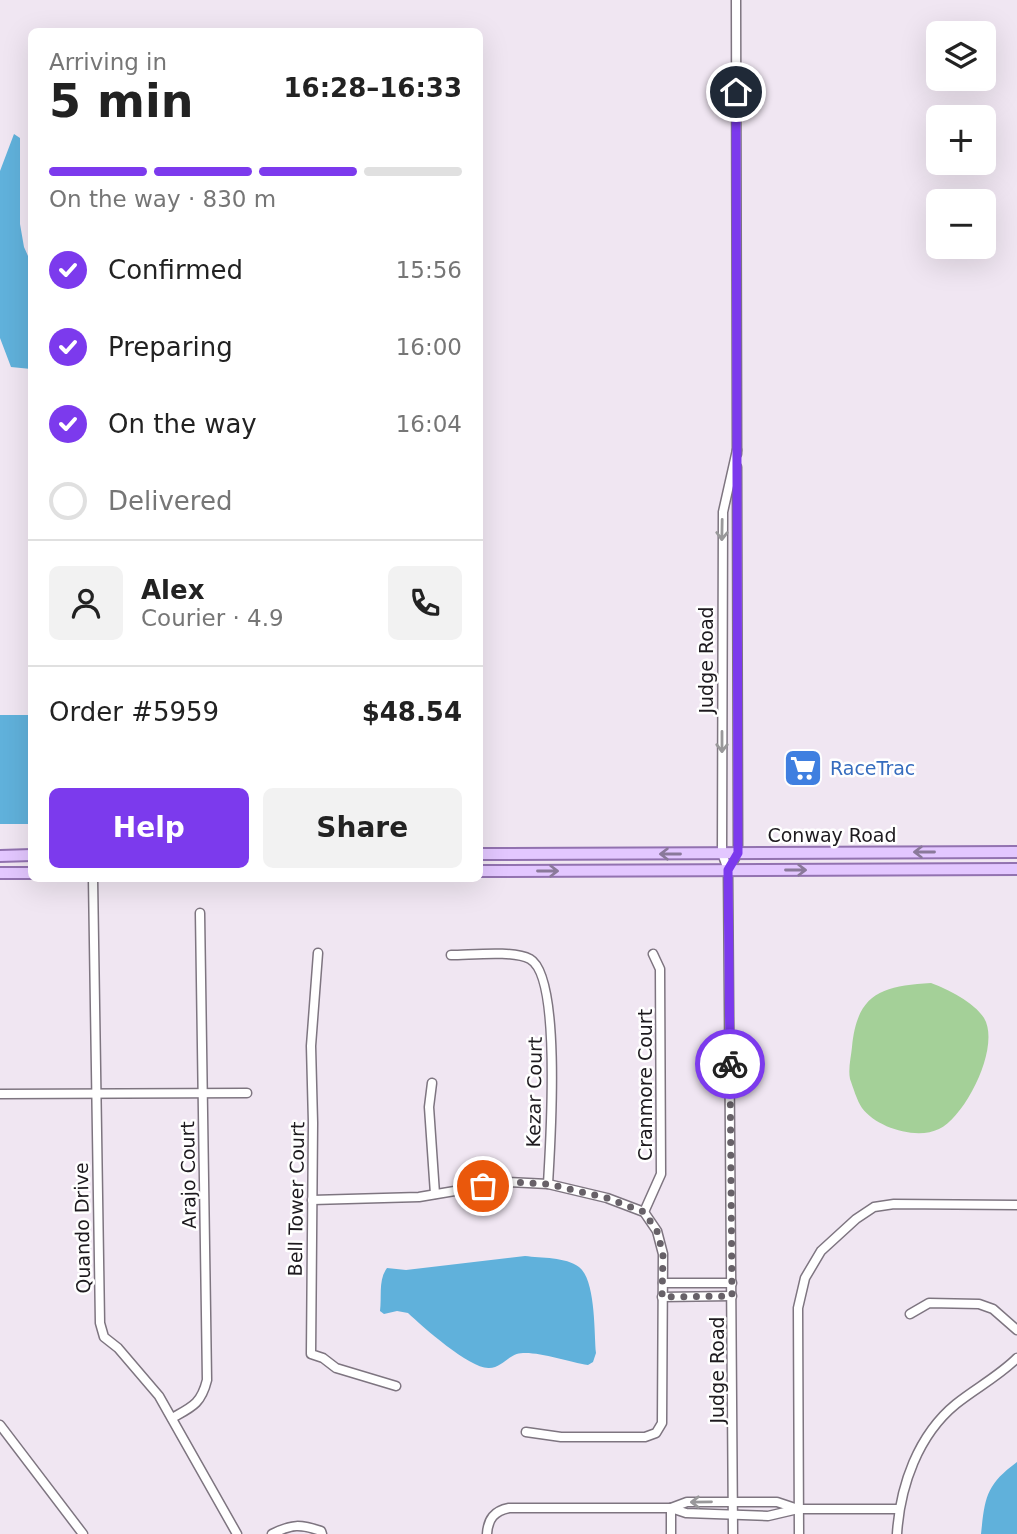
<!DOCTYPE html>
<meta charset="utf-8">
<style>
:root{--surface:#fff;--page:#f2f2f2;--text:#222;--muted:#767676;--line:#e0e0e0;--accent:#7c3aed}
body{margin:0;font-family:"DejaVu Sans",sans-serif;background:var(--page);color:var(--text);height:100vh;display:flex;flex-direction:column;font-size:26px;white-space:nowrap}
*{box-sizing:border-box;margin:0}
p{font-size:23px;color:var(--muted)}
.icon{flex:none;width:38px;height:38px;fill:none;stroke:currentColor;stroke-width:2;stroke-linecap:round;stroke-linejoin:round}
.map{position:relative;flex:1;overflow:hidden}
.details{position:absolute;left:28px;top:28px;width:455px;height:854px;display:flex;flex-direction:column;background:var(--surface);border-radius:10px;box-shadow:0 7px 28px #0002}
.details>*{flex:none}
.tools{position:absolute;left:926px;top:21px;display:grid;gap:14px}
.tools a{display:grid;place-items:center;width:70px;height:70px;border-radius:10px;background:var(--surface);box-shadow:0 7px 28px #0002;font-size:35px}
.pin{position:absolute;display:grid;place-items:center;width:60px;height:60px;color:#fff;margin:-30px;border:4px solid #fff;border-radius:50%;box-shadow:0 2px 7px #0007}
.courier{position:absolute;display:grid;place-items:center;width:70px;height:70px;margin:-35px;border:5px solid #7c3aed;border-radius:50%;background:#fff;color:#222;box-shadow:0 2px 9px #0007}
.head em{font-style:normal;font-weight:600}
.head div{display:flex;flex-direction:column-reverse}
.head{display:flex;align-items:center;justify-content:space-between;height:119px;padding:0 21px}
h1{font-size:46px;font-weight:600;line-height:52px}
.bar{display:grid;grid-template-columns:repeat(4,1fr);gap:10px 7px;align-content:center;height:84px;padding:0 21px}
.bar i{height:9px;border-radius:5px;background:var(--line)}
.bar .selected{background:var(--accent)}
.bar p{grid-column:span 4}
.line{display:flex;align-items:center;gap:18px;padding:0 21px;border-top:2px solid var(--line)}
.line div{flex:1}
.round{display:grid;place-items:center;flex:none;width:74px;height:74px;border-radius:10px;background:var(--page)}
ol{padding:0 21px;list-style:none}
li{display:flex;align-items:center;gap:21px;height:77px}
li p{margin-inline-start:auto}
li .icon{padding:7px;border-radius:50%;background:var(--accent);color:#fff;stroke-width:4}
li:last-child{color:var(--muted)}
li i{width:38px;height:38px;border:4px solid var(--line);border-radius:50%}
.primary-button{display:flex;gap:14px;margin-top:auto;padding:14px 21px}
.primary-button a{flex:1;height:80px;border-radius:10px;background:var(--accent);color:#fff;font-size:28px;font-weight:600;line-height:80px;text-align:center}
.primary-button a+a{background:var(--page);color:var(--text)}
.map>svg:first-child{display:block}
.green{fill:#a4d098}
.water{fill:#60b1db}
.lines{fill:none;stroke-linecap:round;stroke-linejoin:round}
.minor-casing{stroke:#7e7580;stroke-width:11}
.major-casing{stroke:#9272b0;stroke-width:14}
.minor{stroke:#fff;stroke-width:8}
.major{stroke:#e3c7ff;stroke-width:10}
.oneway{stroke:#99989a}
.oneway2{stroke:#8a799a}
.done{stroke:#676168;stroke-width:7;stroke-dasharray:0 12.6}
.route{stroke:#7c3aed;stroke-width:9}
.labels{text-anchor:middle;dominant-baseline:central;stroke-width:5;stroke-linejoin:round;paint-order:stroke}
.street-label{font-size:19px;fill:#1d1a1e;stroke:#fff}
.shop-label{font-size:19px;fill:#366cbe;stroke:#fff;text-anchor:start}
</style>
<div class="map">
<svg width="1017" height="1534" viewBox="0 0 1017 1534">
<rect width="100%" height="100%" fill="#f0e6f2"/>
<path class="green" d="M 931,983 C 947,989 974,1002 984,1018 C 1001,1046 966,1116 939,1129 C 917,1140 877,1128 862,1108 C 857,1101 853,1087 850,1079 C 848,1069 851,1057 852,1047 C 857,993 882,986 931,983 Z"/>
<g class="water">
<path d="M 14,134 L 20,138 L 20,224 L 24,247 L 32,265 L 31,369 L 11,367 L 0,338 L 0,171 Z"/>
<rect x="0" y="715" width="31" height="109"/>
<path d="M 525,1256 C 541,1258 566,1257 579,1267 C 596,1280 594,1333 596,1353 L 593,1362 L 588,1365 C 570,1362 540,1352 523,1353 C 509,1353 503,1368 489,1368 C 470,1369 423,1327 408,1313 L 397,1311 L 384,1314 L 380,1311 C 382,1297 378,1280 387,1268 L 406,1270 Z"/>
<path d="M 1017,1462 L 1017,1534 L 981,1534 C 985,1497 986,1485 1017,1462 Z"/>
</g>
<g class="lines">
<g class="minor-casing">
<g id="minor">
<path d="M 736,0 L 737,454"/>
<path d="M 728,870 L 738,853 L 737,467"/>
<path d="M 93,878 L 100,1323 L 104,1337 L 118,1348 L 159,1396 L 237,1534"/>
<path d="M 318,953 L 311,1046 L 313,1123 L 311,1354 L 323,1358 L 336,1368 L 396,1386"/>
<path d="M 451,955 C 471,955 513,950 530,959 C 562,977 550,1148 548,1184"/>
<path d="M 432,1083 L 429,1107 L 435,1194"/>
<path d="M 0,1094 L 247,1093"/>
<path d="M 312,1200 L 419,1197 L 508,1182 L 548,1184 L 607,1198 L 644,1212 L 657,1231 L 663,1254 L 662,1423 L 656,1433 L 645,1437 L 561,1437 L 526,1432"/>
<path d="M 644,1212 L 661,1174 L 660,969 L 653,954"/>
<path d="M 663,1283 L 732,1283"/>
<path d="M 662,1297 L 732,1296"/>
<path d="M 910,1314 L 929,1303 L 979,1304 L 993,1309 L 1017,1330"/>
<path d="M 172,1418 C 192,1407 201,1404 207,1380 L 200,913"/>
<path d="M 0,1425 L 83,1534"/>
<path d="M 671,1508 L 687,1502 L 777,1502 L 798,1509 L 899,1509"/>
<path d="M 272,1534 C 292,1524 300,1524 321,1531 L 322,1534"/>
<path d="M 487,1534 C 488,1519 494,1511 509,1508 L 671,1508 L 686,1513 L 768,1516 L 798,1509"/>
<path d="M 671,1534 L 671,1508"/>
<path d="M 733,1534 L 728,870 L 722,853 L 723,512 L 737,450"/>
<path d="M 799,1534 L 798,1308 L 805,1278 L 821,1251 L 856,1219 L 874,1207 L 894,1204 L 1017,1205"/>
<path d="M 897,1534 C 900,1486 918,1435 956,1404 C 976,1388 999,1376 1017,1358"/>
</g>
</g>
<g class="major-casing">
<g id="major">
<path d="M 480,854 L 1017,852"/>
<path d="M 0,856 L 32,855"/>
<path d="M 480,871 L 1017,869"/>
<path d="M 0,873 L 32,873"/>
</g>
</g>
<use href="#minor" class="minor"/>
<use href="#major" class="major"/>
</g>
<defs><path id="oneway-shaft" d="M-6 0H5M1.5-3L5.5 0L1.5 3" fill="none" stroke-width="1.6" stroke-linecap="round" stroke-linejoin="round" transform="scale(1.75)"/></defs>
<g class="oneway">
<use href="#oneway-shaft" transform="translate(722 530) rotate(91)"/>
<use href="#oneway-shaft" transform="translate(722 742) rotate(90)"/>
<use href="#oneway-shaft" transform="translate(701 1502) rotate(179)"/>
</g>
<g class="oneway2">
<use href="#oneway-shaft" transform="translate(924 852) rotate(180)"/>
<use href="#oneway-shaft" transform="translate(670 854) rotate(180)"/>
<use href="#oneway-shaft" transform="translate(796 870)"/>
<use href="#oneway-shaft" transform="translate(548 871)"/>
</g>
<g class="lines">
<path class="done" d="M 483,1186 L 508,1182 L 548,1184 L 607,1198 L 644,1212 L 657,1231 L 663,1254 L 662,1297 L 732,1296 L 730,1064"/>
<path class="route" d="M 730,1064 L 728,870 L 738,853 L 736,92"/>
</g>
<defs>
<g id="supermarket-square" transform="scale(2.0125)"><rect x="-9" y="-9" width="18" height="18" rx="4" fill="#3f7fe0" stroke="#fff"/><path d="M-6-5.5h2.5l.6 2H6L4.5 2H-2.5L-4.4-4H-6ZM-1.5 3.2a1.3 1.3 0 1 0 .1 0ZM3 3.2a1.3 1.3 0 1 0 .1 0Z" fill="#fff"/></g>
</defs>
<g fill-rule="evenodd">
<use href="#supermarket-square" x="803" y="768"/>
</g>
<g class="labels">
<g class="street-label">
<text transform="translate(706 660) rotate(-90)">Judge Road</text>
<text x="832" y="835">Conway Road</text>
<text transform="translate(645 1085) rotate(-90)">Cranmore Court</text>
<text transform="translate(534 1092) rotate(-89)">Kezar Court</text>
<text transform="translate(188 1175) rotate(-91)">Arajo Court</text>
<text transform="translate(296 1199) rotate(-89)">Bell Tower Court</text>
<text transform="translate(82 1228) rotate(-91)">Quando Drive</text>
<text transform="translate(717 1370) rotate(-90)">Judge Road</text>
</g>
<g class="shop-label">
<text x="830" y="768">RaceTrac</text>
</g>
</g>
</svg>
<div class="tools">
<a><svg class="icon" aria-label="layers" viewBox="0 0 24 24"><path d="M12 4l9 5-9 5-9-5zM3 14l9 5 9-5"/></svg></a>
<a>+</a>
<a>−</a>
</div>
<div class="pin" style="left:483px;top:1186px;background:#ea580c"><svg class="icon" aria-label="bag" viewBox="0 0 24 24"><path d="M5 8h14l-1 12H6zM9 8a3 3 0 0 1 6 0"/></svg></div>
<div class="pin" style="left:736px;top:92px;background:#1f2937"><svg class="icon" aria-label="home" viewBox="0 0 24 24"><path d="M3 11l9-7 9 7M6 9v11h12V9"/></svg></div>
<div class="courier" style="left:730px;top:1064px"><svg class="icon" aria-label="bike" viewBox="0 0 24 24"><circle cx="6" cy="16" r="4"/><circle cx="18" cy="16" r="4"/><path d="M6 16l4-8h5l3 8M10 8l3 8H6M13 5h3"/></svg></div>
<section class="details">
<div class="head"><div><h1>5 min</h1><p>Arriving in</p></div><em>16:28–16:33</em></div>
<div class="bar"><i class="selected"></i><i class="selected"></i><i class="selected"></i><i></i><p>On the way · 830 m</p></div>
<ol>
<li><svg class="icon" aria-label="check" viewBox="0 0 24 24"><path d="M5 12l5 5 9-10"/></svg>Confirmed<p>15:56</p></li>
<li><svg class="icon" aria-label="check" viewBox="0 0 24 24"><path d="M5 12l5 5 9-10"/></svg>Preparing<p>16:00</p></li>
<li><svg class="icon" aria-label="check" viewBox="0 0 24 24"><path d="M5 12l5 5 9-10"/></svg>On the way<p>16:04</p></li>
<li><i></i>Delivered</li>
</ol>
<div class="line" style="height:126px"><a class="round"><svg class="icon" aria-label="person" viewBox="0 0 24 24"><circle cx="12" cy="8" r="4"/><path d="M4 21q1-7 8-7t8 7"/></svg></a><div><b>Alex</b><p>Courier · 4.9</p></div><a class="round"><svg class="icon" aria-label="phone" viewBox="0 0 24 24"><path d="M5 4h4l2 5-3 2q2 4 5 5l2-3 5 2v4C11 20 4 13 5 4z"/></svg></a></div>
<div class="line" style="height:91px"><div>Order #5959</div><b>$48.54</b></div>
<div class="primary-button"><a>Help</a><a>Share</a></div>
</section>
</div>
